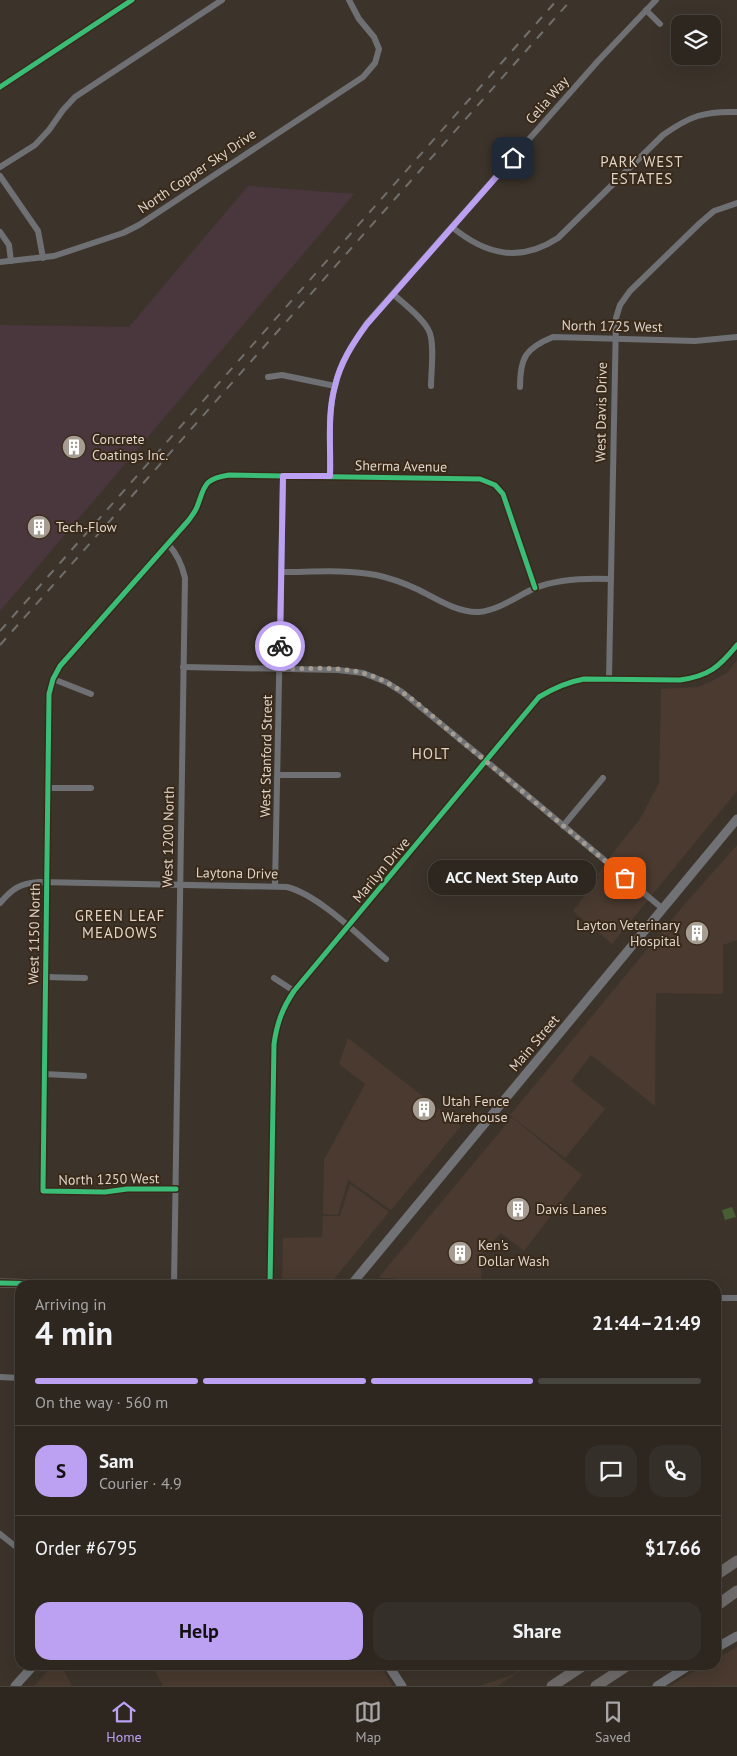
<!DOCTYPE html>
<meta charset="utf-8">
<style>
:root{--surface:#2d2720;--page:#352f29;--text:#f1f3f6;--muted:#a7a5a5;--line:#48443e;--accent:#bca0f2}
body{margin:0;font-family:"PT Sans",sans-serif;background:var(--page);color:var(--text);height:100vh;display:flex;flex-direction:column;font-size:19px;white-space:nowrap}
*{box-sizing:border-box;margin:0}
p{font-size:16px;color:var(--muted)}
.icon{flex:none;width:28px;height:28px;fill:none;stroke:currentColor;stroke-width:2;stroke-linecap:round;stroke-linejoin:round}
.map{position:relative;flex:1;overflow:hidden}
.drawer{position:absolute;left:15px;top:1280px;width:706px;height:390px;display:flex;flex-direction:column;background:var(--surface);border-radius:15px;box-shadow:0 5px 20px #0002,0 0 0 1px var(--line)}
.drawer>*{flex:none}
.buttons{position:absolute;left:671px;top:15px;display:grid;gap:10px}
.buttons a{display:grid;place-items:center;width:50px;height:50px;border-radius:10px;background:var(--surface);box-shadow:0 5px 20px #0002,0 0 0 1px var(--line);font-size:25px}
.pin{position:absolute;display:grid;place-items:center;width:42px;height:42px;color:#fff;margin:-21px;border-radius:10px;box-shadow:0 2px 8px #0006}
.courier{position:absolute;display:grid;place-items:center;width:50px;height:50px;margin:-25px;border:4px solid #bca0f2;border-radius:50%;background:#fff;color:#222;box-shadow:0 1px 6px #0007}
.bubble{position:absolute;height:35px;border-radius:15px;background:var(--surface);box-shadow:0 5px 20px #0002,0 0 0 1px var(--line);font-size:16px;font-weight:700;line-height:35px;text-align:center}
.head em{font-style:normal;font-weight:700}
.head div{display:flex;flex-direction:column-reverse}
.head{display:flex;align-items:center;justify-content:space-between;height:85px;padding:0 20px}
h1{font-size:32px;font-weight:700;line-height:38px}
.bar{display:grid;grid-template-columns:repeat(4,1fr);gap:8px 5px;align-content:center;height:60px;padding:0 20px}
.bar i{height:6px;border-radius:4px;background:var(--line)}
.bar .active{background:var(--accent)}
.bar p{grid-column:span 4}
.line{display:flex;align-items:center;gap:12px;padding:0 20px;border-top:1px solid var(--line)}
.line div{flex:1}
.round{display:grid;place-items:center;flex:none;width:52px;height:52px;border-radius:15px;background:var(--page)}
.primary-button{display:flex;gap:10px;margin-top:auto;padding:10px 20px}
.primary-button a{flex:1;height:58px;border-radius:15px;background:var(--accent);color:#111;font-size:20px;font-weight:700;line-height:58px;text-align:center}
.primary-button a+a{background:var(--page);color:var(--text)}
.menu{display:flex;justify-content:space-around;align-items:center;height:70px;border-top:1px solid var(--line);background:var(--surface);font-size:14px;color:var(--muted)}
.menu a{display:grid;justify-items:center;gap:2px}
.menu .active{color:var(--accent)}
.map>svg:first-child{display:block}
.commercial{fill:#4a3a2f}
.industrial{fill:#4a373d}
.green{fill:#465e32}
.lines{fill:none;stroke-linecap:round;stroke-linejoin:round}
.street{stroke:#6e7073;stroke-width:6}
.secondary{stroke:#707275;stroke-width:9}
.highway{stroke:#6e6b6a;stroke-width:11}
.rail{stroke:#706f6c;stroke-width:2;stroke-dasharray:9 9;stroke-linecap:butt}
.cycleway-casing{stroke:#392919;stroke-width:8}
.cycleway{stroke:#3abd76;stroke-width:5}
.done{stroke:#a59c92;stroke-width:5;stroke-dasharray:0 9}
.route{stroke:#bca0f2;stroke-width:6}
.labels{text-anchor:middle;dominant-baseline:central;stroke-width:4;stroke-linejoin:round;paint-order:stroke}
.street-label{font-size:14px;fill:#ded4ca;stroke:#392919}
.poi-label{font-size:14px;fill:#ded4ca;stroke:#392919;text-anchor:start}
.neighbourhood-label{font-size:15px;letter-spacing:1px;fill:#ded4ca;stroke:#392919}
</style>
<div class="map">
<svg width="737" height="1686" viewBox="0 0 737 1686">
<rect width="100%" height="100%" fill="#3c342b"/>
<g class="commercial">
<path d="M 737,660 L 737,791 L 612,944 L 573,911 L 599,877 L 597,875 L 612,854 L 640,819 L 659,783 L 661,689 L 698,687 L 710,682 L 728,672 Z"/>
<path d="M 737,845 L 737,940 L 723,945 L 723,994 L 656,993 L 655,1106 L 591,1055 L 571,1081 L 605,1109 L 565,1158 L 510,1115 L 684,905 Z"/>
<path d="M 348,1038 L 461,1126 L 391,1210 L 348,1180 L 338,1215 L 323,1214 L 324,1160 L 365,1084 L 339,1064 Z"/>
<path d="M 512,1117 L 582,1175 L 524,1251 L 501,1233 L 482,1253 L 481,1280 L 450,1280 L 450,1285 L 395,1285 L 395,1278 L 381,1278 L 379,1277 Z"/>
<path d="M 350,1184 L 389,1212 L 334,1279 L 304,1284 L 282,1283 L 283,1238 L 322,1237 L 323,1216 L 340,1216 Z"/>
<path d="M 737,1647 L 737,1686 L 670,1686 L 705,1665 L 716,1665 L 716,1659 Z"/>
<path d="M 53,1665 L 61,1665 L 72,1686 L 34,1686 Z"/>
<path d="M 152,1665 L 379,1665 L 393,1686 L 163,1686 Z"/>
<path d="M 444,1665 L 512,1665 L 509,1667 L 458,1666 L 457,1669 L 444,1669 Z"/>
<path d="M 527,1665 L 529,1665 L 498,1686 L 479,1686 L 512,1675 Z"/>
</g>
<path class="industrial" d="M 248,186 L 354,194 L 0,611 L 0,325 L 129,327 Z"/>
<path class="green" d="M 732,1207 L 736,1217 L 725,1220 L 722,1210 Z"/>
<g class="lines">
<g class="street">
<path d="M 646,10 L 660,24"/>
<path d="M 0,167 L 35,145 L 49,130 L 63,110 L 75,97 L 222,0"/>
<path d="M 0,176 L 38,231 L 43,258"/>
<path d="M 452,227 C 486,255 520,263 558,238 L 663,135 C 690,116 704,111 737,112"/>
<path d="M 0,232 L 9,245 L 11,261"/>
<path d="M 0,262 L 54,256 L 123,233 L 139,225 L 363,77 L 375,63 L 379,49 L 374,37 L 359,19 L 349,0"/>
<path d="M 393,294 C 404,304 423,318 429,331 C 435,343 431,372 431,386"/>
<path d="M 268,377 L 282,375 L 335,386"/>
<path d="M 520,387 C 520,357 526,348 553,337 L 695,341 L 737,337"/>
<path d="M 330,476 C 331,446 327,415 335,386 C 340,363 353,343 367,323 L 598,61 L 656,0"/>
<path d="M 168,544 C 177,554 182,564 185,578 L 174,1285"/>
<path d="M 281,572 C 312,572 345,569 376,575 C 391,578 406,584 419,590 C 437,599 458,613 479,612 C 499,610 517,596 535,588 C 558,579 585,578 610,579"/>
<path d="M 183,667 L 338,670 L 363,673 L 386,682 L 402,692 L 479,755 L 663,909"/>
<path d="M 53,679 L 91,694"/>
<path d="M 609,679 L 616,318 L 620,305 L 630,291 L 700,223 L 714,211 L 737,203"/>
<path d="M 278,775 L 338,775"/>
<path d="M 47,788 L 91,788"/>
<path d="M 563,826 L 603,778"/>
<path d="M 275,886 L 283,476"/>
<path d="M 0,903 C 12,889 20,883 39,882 L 287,887 C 319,895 360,937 386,959"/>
<path d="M 45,977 L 85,978"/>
<path d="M 274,978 L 294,991"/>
<path d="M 44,1074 L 84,1076"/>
<path d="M 176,1189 L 127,1189 L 105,1192 L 43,1191 L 49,694 L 53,679 L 60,666 L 188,521 C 191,517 195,512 197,507 C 205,486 203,479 229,475 L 480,479 L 495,485 L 503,494 L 535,588"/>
<path d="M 270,1285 L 274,1044 C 277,1023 282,1009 294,991 L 539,697 C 554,688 567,682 584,679 L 680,680 C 709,676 719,667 737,645"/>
<path d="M 716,1298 L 737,1298"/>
<path d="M 0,1377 L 20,1378"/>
<path d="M 0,1534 L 20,1550"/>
</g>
<g class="secondary">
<path d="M 0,1283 L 99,1285"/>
<path d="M 351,1285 L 737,819"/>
<path d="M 716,1648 L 737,1636"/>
<path d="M 388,1665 L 402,1686"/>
<path d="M 15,1686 L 34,1665"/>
<path d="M 657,1686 L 690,1665"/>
</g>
<g class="highway">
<path d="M 716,1575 L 737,1561"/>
<path d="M 716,1606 L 737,1591"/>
<path d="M 552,1686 L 584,1665"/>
<path d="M 596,1686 L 628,1665"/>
</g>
<g class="rail">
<path d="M 0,631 L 557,0"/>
<path d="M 0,645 L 571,0"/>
</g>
<g class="cycleway-casing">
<g id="cycleway">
<path d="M 0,87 L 132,0"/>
<path d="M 176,1189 L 127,1189 L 105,1192 L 43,1191 L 49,694 L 53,679 L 60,666 L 188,521 C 191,517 195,512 197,507 C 205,486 203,479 229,475 L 480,479 L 495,485 L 503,494 L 535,588"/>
<path d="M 0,1283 L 99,1285"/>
<path d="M 270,1285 L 274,1044 C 277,1023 282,1009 294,991 L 539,697 C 554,688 567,682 584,679 L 680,680 C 709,676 719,667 737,645"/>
</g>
</g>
<use href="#cycleway" class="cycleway"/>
</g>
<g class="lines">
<path class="done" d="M 280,646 L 280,669 C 307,669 337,666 363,673 C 399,682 431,716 459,739 C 515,785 570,831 625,878"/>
<path class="route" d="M 280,646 L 283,476 L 330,476 C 331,446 327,415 335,386 C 340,363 353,343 367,324 L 513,158"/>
</g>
<defs>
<g id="building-disc" transform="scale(1.25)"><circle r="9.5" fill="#a59c92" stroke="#392919"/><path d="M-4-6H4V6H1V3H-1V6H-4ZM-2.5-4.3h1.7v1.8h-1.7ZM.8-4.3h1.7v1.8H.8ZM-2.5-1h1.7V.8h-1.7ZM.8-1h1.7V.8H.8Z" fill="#fff"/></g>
</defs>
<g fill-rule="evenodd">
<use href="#building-disc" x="74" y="447"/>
<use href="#building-disc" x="39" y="527"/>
<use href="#building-disc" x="697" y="933"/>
<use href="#building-disc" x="424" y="1109"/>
<use href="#building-disc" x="518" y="1209"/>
<use href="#building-disc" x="460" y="1253"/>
</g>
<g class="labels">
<g class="street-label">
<text transform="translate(547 100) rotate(-49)">Celia Way</text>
<text transform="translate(197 171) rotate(-34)">North Copper Sky Drive</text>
<text transform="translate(612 326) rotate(1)">North 1725 West</text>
<text transform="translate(601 412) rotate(-89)">West Davis Drive</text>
<text transform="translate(401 466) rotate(1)">Sherma Avenue</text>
<text transform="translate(266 756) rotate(-89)">West Stanford Street</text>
<text transform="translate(168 837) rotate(-89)">West 1200 North</text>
<text transform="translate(381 870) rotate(-50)">Marilyn Drive</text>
<text transform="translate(237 873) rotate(1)">Laytona Drive</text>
<text transform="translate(34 934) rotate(-89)">West 1150 North</text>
<text transform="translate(534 1043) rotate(-50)">Main Street</text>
<text transform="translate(109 1179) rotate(-1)">North 1250 West</text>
</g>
<g class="poi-label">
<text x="92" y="439">Concrete<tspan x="92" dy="16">Coatings Inc.</tspan></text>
<text x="56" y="527">Tech-Flow</text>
<text x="680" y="925" text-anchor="end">Layton Veterinary<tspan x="680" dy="16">Hospital</tspan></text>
<text x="442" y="1101">Utah Fence<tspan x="442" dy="16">Warehouse</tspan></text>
<text x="536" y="1209">Davis Lanes</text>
<text x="478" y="1245">Ken's<tspan x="478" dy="16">Dollar Wash</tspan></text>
</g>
<g class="neighbourhood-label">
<text x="642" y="161">PARK WEST<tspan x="642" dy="17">ESTATES</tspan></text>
<text x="431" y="753">HOLT</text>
<text x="120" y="915">GREEN LEAF<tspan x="120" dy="17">MEADOWS</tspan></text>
</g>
</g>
</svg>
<div class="buttons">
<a><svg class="icon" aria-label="layers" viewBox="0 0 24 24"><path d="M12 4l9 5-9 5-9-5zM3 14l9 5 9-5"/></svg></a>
</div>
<div class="pin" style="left:625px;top:878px;background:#ea580c"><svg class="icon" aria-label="bag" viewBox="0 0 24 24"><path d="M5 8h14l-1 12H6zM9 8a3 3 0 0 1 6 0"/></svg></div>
<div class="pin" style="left:513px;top:158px;background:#1f2937"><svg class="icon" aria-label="home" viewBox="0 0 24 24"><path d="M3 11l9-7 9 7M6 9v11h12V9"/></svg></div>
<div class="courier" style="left:280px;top:646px"><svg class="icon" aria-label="bike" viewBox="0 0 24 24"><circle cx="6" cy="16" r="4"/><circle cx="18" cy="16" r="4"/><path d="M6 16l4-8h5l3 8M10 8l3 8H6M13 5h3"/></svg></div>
<div class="bubble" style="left:428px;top:860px;width:168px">ACC Next Step Auto</div>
<section class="drawer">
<div class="head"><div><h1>4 min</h1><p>Arriving in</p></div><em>21:44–21:49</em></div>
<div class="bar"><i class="active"></i><i class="active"></i><i class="active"></i><i></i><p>On the way · 560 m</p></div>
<div class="line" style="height:90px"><b class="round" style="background:var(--accent);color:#111">S</b><div><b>Sam</b><p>Courier · 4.9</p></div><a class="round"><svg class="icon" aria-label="chat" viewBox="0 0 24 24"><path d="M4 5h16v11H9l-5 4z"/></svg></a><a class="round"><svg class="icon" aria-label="phone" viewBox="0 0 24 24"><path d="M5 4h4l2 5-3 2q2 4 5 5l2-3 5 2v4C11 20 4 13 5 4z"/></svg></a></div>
<div class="line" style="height:65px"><div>Order #6795</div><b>$17.66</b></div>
<div class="primary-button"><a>Help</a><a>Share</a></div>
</section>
</div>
<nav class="menu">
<a class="active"><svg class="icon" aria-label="home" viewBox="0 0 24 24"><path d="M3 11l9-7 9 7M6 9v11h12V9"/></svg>Home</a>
<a><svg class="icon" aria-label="map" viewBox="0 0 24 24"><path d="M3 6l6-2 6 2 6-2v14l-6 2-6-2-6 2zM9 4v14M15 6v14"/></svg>Map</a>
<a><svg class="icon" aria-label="saved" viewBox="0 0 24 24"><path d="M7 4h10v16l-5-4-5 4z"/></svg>Saved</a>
</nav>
